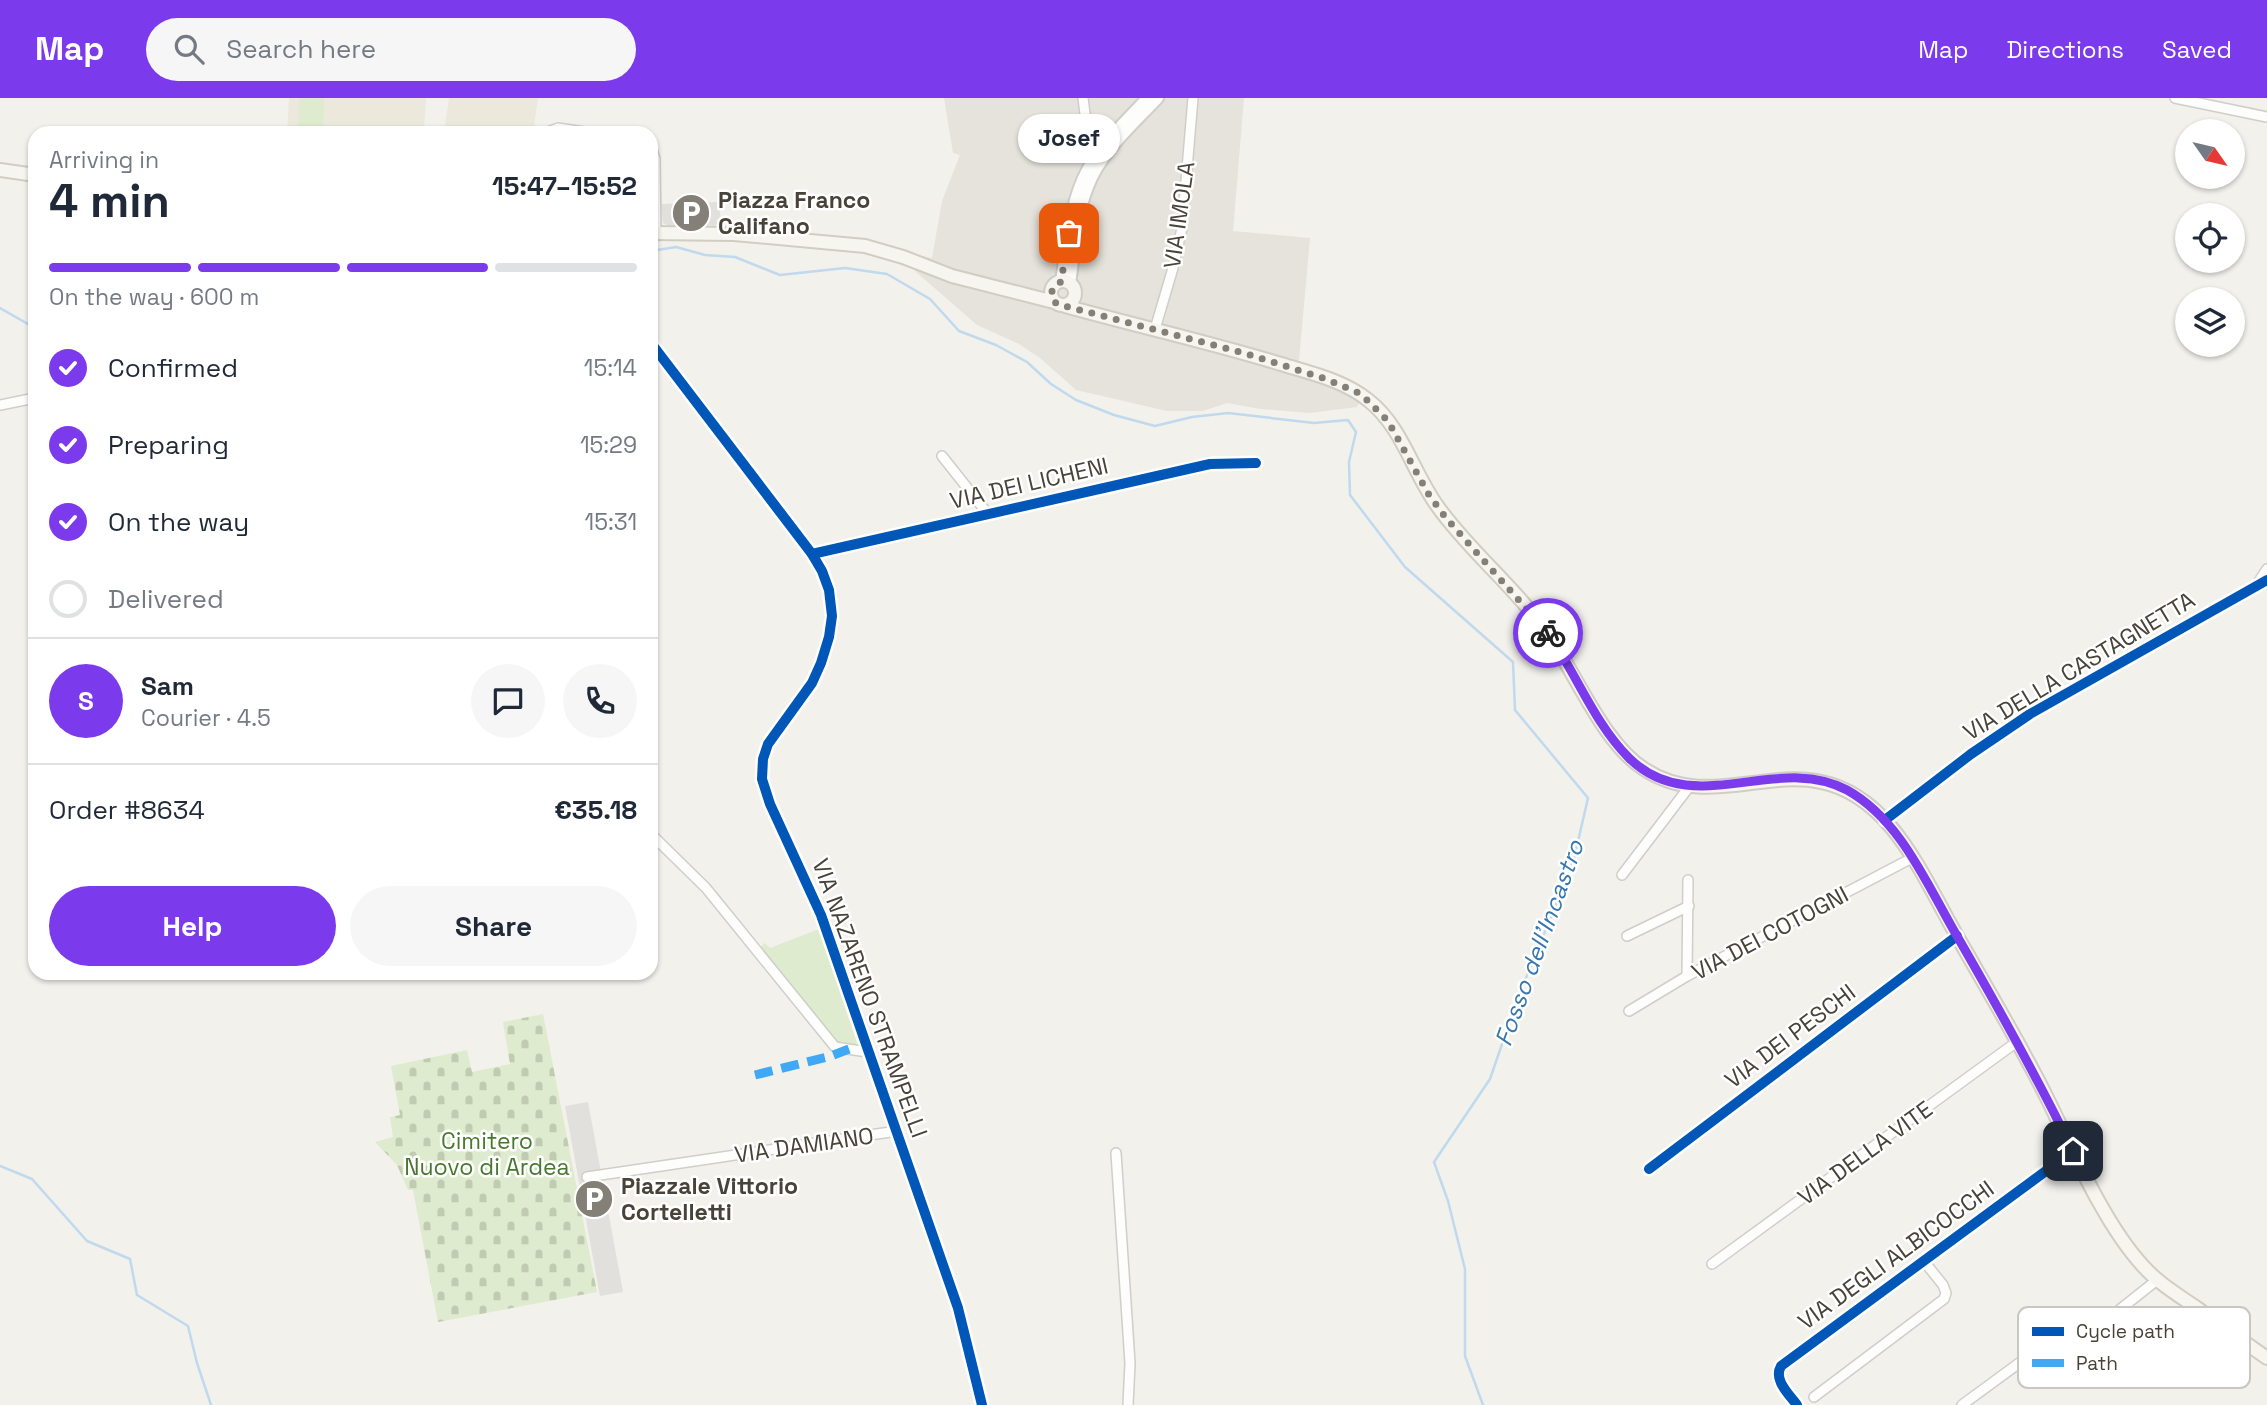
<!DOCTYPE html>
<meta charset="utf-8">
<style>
:root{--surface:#fff;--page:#f6f6f7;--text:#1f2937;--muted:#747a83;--line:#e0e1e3;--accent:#7c3aed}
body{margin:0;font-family:"Space Grotesk",sans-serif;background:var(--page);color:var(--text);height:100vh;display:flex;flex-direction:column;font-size:26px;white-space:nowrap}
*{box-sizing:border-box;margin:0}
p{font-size:23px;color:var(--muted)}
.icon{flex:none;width:38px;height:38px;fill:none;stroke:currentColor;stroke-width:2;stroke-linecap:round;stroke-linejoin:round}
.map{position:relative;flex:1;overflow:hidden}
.side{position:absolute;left:28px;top:28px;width:630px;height:854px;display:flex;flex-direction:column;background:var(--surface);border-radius:21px;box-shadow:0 2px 5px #0004}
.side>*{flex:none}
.needle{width:46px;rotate:124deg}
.tools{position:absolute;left:2175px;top:21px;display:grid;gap:14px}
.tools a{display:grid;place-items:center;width:70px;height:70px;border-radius:50%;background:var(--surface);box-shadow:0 2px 5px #0004;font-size:35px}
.pin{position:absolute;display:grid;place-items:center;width:60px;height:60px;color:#fff;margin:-30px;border-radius:14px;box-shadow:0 4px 10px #0006}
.courier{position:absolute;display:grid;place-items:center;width:70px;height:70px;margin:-35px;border:5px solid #7c3aed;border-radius:50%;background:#fff;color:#222;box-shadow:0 2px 9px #0007}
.bubble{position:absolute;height:49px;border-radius:24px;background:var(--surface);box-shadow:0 2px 5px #0004;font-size:23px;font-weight:700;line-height:49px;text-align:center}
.overview em{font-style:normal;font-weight:700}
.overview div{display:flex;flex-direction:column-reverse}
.overview{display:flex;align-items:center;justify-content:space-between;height:119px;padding:0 21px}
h1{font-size:46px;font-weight:700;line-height:52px}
.bar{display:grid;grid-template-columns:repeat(4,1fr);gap:10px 7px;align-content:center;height:84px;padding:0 21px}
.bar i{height:9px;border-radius:5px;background:var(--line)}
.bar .selected{background:var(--accent)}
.bar p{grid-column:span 4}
.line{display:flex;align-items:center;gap:18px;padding:0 21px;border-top:2px solid var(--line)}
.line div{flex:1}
.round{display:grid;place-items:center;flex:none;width:74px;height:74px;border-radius:37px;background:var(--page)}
ol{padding:0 21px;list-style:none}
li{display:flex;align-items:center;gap:21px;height:77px}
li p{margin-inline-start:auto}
li .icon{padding:7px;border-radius:50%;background:var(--accent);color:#fff;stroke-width:4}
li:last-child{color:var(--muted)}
li i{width:38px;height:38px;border:4px solid var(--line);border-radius:50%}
.action{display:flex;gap:14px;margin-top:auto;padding:14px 21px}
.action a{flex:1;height:80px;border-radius:42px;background:var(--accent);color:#fff;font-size:28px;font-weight:700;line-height:80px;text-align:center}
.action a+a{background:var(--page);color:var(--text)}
header{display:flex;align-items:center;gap:42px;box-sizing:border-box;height:98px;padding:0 35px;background:var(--accent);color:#fff}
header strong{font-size:33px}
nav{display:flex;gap:38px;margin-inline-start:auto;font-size:24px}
.search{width:490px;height:63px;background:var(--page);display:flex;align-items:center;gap:18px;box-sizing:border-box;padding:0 24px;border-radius:38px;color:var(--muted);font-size:26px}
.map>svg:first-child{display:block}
.residential{fill:#e5e3db}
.education{fill:#ece9dc}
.grass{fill:#deebce}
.cemetery{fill:url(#cemetery-stones)}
.parking{fill:#e1e0dc}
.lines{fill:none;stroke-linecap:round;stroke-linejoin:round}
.stream{stroke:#c0d9ed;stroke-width:2.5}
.minor-casing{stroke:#d0ceca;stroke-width:12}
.tertiary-casing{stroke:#d0ceca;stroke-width:14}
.secondary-casing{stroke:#d0cec3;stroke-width:16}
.minor{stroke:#fdfdfc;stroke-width:9}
.tertiary{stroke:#fdfdfc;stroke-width:10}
.secondary{stroke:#f7f5f0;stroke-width:12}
.quiet{stroke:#3fa9f5;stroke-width:9;stroke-dasharray:18 9;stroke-linecap:butt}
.cycleway-casing{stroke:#fff;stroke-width:15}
.cycleway{stroke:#0057b8;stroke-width:10}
.done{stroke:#848077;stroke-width:7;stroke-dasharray:0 12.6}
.route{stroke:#7c3aed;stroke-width:9}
.labels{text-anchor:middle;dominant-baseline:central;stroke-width:5;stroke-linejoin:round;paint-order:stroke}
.poi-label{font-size:23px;font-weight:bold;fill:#484338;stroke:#fff;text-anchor:start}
.street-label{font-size:23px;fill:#484338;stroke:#fff}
.park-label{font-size:23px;fill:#47782e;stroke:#fff}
.water-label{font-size:24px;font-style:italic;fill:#3677af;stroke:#fff}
.key{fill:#fff;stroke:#c8c7c3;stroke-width:2}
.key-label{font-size:19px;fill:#484338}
</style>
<header>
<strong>Map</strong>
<div class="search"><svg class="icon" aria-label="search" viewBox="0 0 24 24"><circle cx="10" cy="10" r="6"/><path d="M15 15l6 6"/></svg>Search here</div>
<nav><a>Map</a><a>Directions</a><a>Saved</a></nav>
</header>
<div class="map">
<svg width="2267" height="1307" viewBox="0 0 2267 1307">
<defs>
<pattern id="cemetery-stones" width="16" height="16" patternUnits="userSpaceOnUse" patternTransform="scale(1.75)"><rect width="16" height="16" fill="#deebce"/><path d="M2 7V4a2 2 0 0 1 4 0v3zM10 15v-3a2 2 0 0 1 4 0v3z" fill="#c0cbb2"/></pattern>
</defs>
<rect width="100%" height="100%" fill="#f2f1ec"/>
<path class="residential" d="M 944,0 L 1244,0 L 1233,133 L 1310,140 L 1299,263 L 1344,278 L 1360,303 L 1357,309 L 1310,315 L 1260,311 L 1227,305 L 1203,313 L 1167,313 L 1076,292 L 1040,260 L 1019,246 L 977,227 L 915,173 L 922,158 L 932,160 L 942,103 L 960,57 L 953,55 Z"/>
<g class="education">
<path d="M 289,0 L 426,0 L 424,31 L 428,32 L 428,35 L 287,35 Z"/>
<path d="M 449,0 L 538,0 L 533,35 L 444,35 Z"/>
</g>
<g class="grass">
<path d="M 299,0 L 324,0 L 323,35 L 298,35 Z"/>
<path d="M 819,831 L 858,948 L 844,947 L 833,941 L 760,849 L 765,845 L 770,850 Z"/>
</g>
<path class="cemetery" d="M 543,916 L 597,1194 L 438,1224 L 413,1092 L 408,1092 L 397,1067 L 375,1044 L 393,1039 L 390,1019 L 400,1017 L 391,968 L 467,952 L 472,974 L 510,966 L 503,924 Z"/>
<g class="parking">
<path d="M 719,104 L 721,127 L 671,129 L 663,125 L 661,106 Z"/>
<path d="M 588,1004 L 623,1194 L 600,1198 L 565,1008 Z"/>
</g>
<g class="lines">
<g class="stream">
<path d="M 651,153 L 676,149 L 705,157 L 735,159 L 780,177 L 845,170 L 887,176 L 930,201 L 959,233 L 996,247 L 1027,264 L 1051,286 L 1076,302 L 1114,317 L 1155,328 L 1192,319 L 1228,315 L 1314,325 L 1348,322 L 1356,334 L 1349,364 L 1350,397 L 1405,469 L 1513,564 L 1515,612 L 1588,700 L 1573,765 L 1519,897 L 1490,981 L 1434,1064 L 1448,1103 L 1465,1171 L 1465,1258 L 1483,1307"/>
<path d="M 0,210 L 35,230"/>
<path d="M 0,1068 L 32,1081 L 87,1143 L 130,1161 L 137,1197 L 188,1228 L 197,1265 L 211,1307"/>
</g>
<g class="minor-casing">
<g id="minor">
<path d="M 1083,0 L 1089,48 L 1099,53"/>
<path d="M 2175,0 L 2267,19"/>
<path d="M 545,35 L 558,30 L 591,35"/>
<path d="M 1031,43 L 1073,52 L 1089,48"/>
<path d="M 651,49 L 655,61 L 656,136"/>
<path d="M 1155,231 L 1173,170 L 1182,130 L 1193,0"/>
<path d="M 0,307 L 35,300"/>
<path d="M 942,358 L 988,416"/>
<path d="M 812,456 L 1210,366 L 1256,365"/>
<path d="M 2261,487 L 2259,483 L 2267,471"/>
<path d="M 1885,722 L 1971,656 L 2030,616 L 2267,482"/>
<path d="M 651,736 L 706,790 L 835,949 L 867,954"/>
<path d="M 1622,777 L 1689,689"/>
<path d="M 1627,838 L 1689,808"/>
<path d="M 1687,878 L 1688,782"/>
<path d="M 1629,913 L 1687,878 L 1912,760"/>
<path d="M 1116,1055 L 1130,1265 L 1128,1307"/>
<path d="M 1649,1071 L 1957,838"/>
<path d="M 587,1079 L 897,1033"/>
<path d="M 1712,1166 L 2018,943"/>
<path d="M 1814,1299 L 1944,1201 L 1946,1195 L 1943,1187 L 1923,1162"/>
<path d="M 1797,1307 C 1789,1296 1773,1282 1781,1268 L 2073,1053"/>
<path d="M 1962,1307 L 2052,1241 C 2066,1234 2080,1240 2094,1232 L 2157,1182"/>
</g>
</g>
<g class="tertiary-casing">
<g id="tertiary">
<path d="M 1061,183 C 1067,147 1069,105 1087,72 C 1102,44 1126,23 1147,0"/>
<path d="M 1070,185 C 1075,154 1076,118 1088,89 C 1101,54 1133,27 1158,0"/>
<path d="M 651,245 L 812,456 L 822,473 L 829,492 L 832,518 L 829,539 L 821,565 L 812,585 L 768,646 L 763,661 L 762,681 L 770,706 L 821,817 L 958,1210 L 982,1307"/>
</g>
</g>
<g class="secondary-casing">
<g id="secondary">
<path d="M 0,72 L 35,77"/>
<path d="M 651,135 L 734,136 L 865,148 L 903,159 L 952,178 L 1054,204"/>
<circle cx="1063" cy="195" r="12"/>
<path d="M 1065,208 C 1137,228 1209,244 1281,266 C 1310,275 1343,282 1368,302 C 1402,328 1413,375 1438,409 C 1468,451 1509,484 1540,525 C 1573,567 1600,643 1644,671 C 1726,725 1808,630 1891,729 C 1916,759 1934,797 1953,831 C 1986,889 2020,945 2049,1004 C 2074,1055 2105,1127 2143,1168 C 2158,1185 2178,1197 2197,1210 C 2220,1227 2244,1244 2267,1260"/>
</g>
</g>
<use href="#minor" class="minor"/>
<use href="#tertiary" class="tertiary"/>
<use href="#secondary" class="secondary"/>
<path class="quiet" d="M 755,977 L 831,958 L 849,951"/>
<g class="cycleway-casing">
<g id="cycleway">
<path d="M 651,245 L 812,456 L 822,473 L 829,492 L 832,518 L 829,539 L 821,565 L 812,585 L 768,646 L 763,661 L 762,681 L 770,706 L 821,817 L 958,1210 L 982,1307"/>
<path d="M 812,456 L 1210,366 L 1256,365"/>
<path d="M 1885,722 L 1971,656 L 2030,616 L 2267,482"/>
<path d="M 1649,1071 L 1957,838"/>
<path d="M 1797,1307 C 1789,1296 1773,1282 1781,1268 L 2073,1053"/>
</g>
</g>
<use href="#cycleway" class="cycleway"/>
</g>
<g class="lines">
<path class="done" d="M 1069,135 L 1061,184 C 1050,188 1049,199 1057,206 L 1244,255 L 1326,281 L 1361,296 L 1388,323 L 1429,397 L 1446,420 L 1548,535"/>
<path class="route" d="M 1548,535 C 1576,575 1594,625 1629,660 C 1693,723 1777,654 1847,692 C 1901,722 1927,787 1957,838 C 1998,909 2037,979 2073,1053"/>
</g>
<defs>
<g id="parking-disc" transform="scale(2.0125)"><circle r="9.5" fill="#848077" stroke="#fff"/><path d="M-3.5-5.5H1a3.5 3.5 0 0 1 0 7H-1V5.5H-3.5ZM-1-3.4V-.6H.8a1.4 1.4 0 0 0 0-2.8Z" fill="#fff"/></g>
</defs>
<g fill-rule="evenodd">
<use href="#parking-disc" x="691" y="115"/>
<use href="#parking-disc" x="594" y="1101"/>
</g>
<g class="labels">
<g class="poi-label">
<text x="718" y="102">Piazza Franco<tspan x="718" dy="26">Califano</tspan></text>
<text x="621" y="1088">Piazzale Vittorio<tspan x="621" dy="26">Cortelletti</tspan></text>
</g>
<g class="street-label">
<text transform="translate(1179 117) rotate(-82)">VIA IMOLA</text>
<text transform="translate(1029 385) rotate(-13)">VIA DEI LICHENI</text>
<text transform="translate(2079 568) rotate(-31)">VIA DELLA CASTAGNETTA</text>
<text transform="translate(1770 835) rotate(-28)">VIA DEI COTOGNI</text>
<text transform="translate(870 900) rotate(70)">VIA NAZARENO STRAMPELLI</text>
<text transform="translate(1790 938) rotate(-37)">VIA DEI PESCHI</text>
<text transform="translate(804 1047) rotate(-8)">VIA DAMIANO</text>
<text transform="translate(1865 1055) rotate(-36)">VIA DELLA VITE</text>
<text transform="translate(1896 1157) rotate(-36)">VIA DEGLI ALBICOCCHI</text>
</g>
<g class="park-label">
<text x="487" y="1043">Cimitero<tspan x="487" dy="26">Nuovo di Ardea</tspan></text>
</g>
<g class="water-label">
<text transform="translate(1539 845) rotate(-70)">Fosso dell'Incastro</text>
</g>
</g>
<rect x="2018" y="1209" width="232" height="81" rx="10" class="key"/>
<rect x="2032" y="1229" width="32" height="9" fill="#0057b8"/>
<rect x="2032" y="1261" width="32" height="8" fill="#3fa9f5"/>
<g class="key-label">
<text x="2076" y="1240">Cycle path</text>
<text x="2076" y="1272">Path</text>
</g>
</svg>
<div class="tools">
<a><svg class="needle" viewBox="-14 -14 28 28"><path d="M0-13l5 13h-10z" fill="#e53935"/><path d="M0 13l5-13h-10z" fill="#747a83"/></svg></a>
<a><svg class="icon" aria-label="locate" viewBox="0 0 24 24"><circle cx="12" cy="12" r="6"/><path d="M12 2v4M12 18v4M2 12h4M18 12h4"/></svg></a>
<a><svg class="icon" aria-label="layers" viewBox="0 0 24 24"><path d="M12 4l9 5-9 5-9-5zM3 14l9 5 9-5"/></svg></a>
</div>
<div class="pin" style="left:1069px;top:135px;background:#ea580c"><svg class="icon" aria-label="bag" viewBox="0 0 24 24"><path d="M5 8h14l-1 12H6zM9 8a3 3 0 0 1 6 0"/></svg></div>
<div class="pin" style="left:2073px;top:1053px;background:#1f2937"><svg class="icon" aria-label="home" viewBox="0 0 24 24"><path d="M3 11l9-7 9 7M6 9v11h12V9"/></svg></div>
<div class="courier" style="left:1548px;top:535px"><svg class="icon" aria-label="bike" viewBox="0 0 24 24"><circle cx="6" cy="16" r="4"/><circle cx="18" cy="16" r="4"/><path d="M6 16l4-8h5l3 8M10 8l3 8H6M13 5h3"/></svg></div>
<div class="bubble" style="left:1018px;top:16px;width:102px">Josef</div>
<section class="side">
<div class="overview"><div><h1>4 min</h1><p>Arriving in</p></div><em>15:47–15:52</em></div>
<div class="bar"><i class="selected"></i><i class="selected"></i><i class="selected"></i><i></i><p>On the way · 600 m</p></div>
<ol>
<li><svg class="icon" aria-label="check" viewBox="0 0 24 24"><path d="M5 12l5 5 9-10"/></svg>Confirmed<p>15:14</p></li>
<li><svg class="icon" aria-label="check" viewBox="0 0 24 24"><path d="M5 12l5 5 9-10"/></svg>Preparing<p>15:29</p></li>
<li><svg class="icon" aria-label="check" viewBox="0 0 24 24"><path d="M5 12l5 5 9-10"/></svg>On the way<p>15:31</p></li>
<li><i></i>Delivered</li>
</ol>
<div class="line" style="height:126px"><b class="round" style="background:var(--accent);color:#fff">S</b><div><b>Sam</b><p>Courier · 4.5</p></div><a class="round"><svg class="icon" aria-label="chat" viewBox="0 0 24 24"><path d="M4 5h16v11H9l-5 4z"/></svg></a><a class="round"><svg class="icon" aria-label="phone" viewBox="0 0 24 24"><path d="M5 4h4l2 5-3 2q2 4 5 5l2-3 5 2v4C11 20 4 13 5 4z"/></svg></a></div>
<div class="line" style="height:91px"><div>Order #8634</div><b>€35.18</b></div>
<div class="action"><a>Help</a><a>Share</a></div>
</section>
</div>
